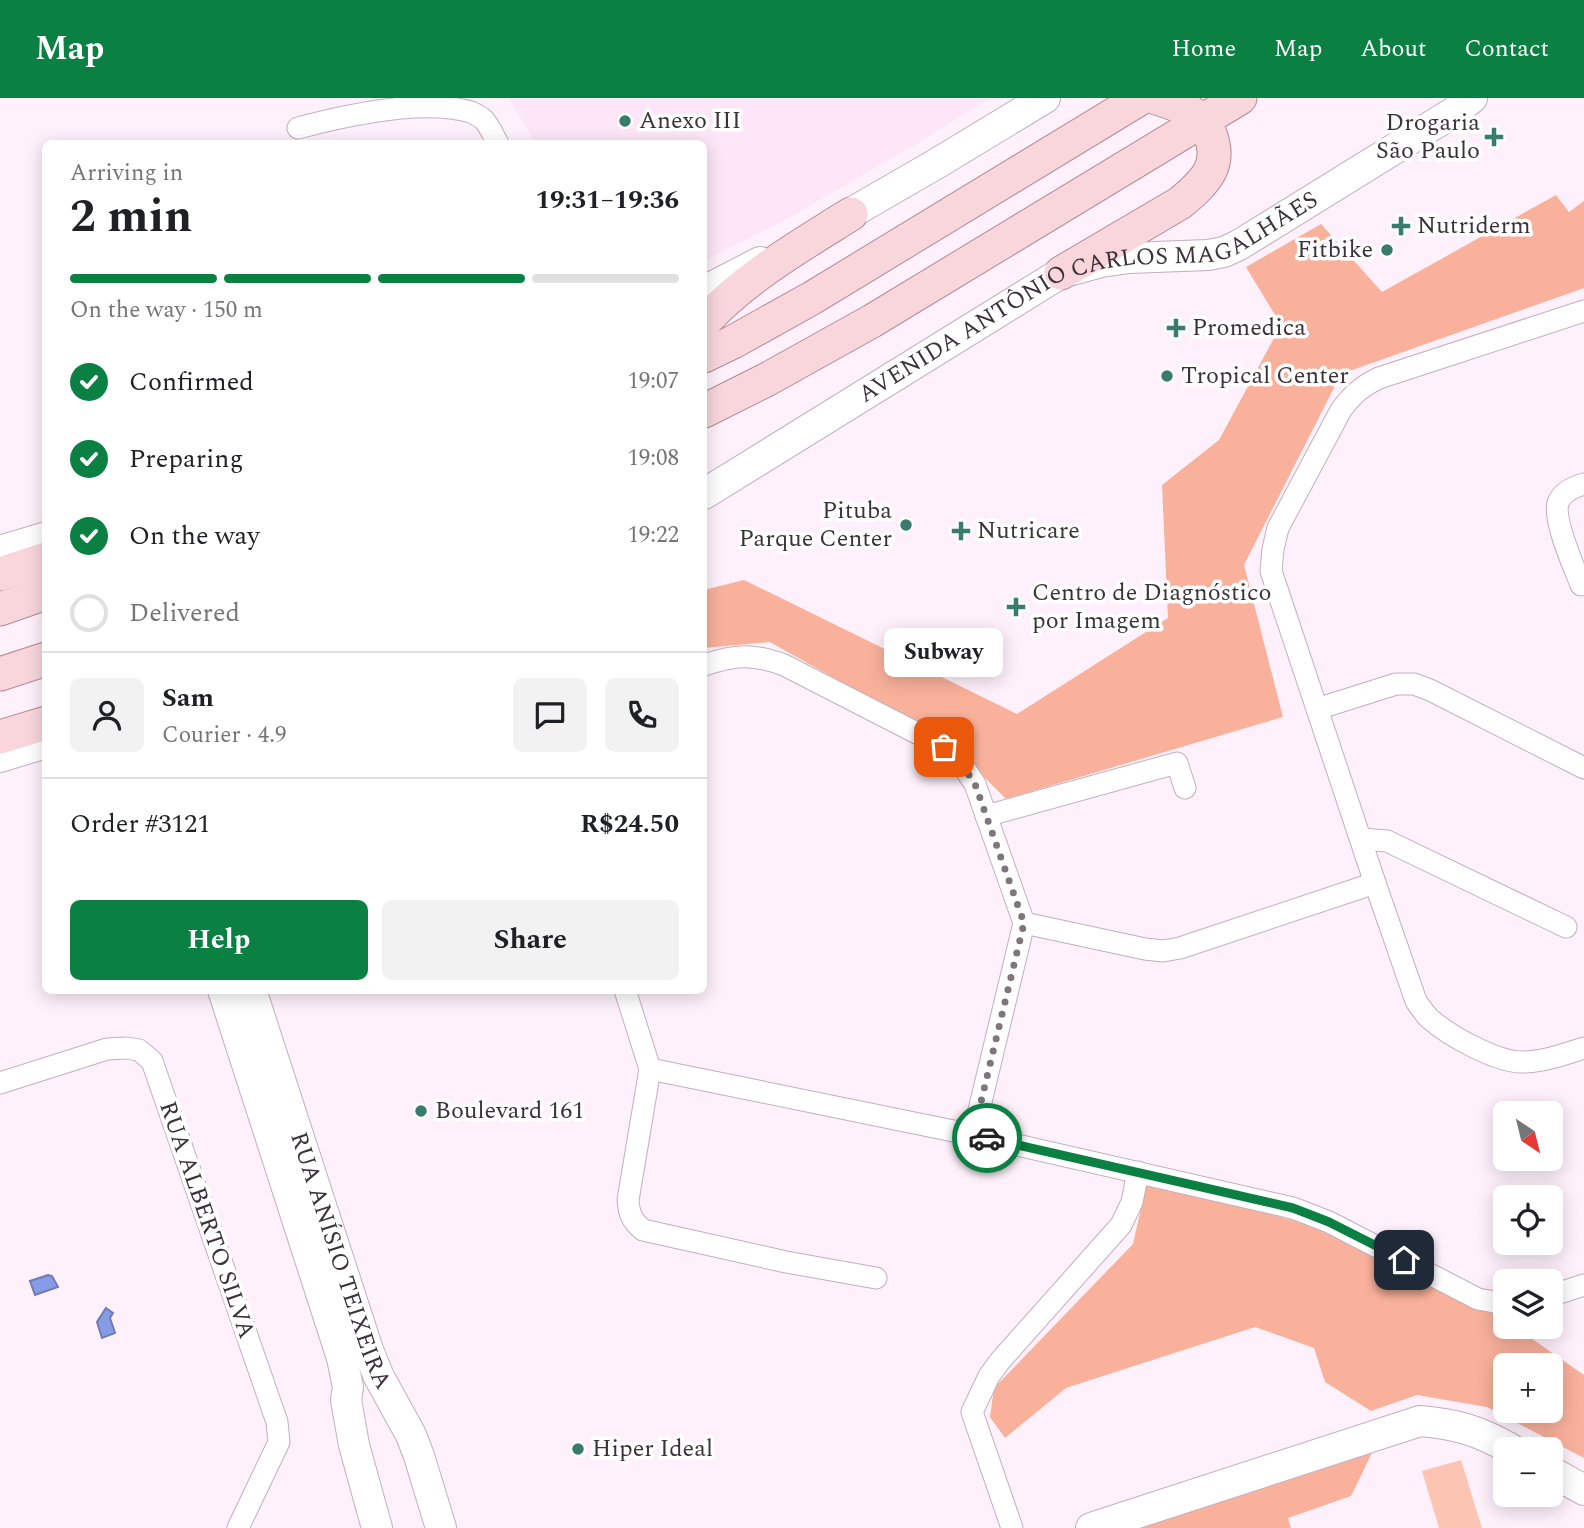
<!DOCTYPE html>
<meta charset="utf-8">
<style>
:root{--surface:#fff;--page:#f2f2f2;--text:#202124;--muted:#757577;--line:#e0e0e0;--accent:#0b8043}
body{margin:0;font-family:Spectral,serif;background:var(--page);color:var(--text);height:100vh;display:flex;flex-direction:column;font-size:26px;white-space:nowrap}
*{box-sizing:border-box;margin:0}
p{font-size:23px;color:var(--muted)}
.icon{flex:none;width:38px;height:38px;fill:none;stroke:currentColor;stroke-width:2;stroke-linecap:round;stroke-linejoin:round}
.map{position:relative;flex:1;overflow:hidden}
.panel{position:absolute;left:42px;top:42px;width:665px;height:854px;display:flex;flex-direction:column;background:var(--surface);border-radius:10px;box-shadow:0 4px 18px #0003}
.panel>*{flex:none}
.needle{width:46px;rotate:145deg}
.buttons{position:absolute;left:1493px;top:1003px;display:grid;gap:14px}
.buttons a{display:grid;place-items:center;width:70px;height:70px;border-radius:10px;background:var(--surface);box-shadow:0 4px 18px #0003;font-size:35px}
.pin{position:absolute;display:grid;place-items:center;width:60px;height:60px;color:#fff;margin:-30px;border-radius:14px;box-shadow:0 4px 10px #0006}
.courier{position:absolute;display:grid;place-items:center;width:70px;height:70px;margin:-35px;border:5px solid #0b8043;border-radius:50%;background:#fff;color:#222;box-shadow:0 2px 9px #0007}
.bubble{position:absolute;height:49px;border-radius:10px;background:var(--surface);box-shadow:0 4px 18px #0003;font-size:23px;font-weight:700;line-height:49px;text-align:center}
.head em{font-style:normal;font-weight:700}
.head div{display:flex;flex-direction:column-reverse}
.head{display:flex;align-items:center;justify-content:space-between;height:119px;padding:0 28px}
h1{font-size:46px;font-weight:700;line-height:52px}
.bar{display:grid;grid-template-columns:repeat(4,1fr);gap:10px 7px;align-content:center;height:84px;padding:0 28px}
.bar i{height:9px;border-radius:5px;background:var(--line)}
.bar .on{background:var(--accent)}
.bar p{grid-column:span 4}
.line{display:flex;align-items:center;gap:18px;padding:0 28px;border-top:2px solid var(--line)}
.line div{flex:1}
.round{display:grid;place-items:center;flex:none;width:74px;height:74px;border-radius:10px;background:var(--page)}
ol{padding:0 28px;list-style:none}
li{display:flex;align-items:center;gap:21px;height:77px}
li p{margin-inline-start:auto}
li .icon{padding:7px;border-radius:50%;background:var(--accent);color:#fff;stroke-width:4}
li:last-child{color:var(--muted)}
li i{width:38px;height:38px;border:4px solid var(--line);border-radius:50%}
.action{display:flex;gap:14px;margin-top:auto;padding:14px 28px}
.action a{flex:1;height:80px;border-radius:10px;background:var(--accent);color:#fff;font-size:28px;font-weight:700;line-height:80px;text-align:center}
.action a+a{background:var(--page);color:var(--text)}
header{display:flex;align-items:center;gap:42px;box-sizing:border-box;height:98px;padding:0 35px;background:var(--accent);color:#fff}
header strong{font-size:33px}
nav{display:flex;gap:38px;margin-inline-start:auto;font-size:24px}
.map>svg:first-child{display:block}
.built{fill:#fde6f7}
.green{fill:#fcc4b3}
.forest{fill:#f9b19b;fill-rule:evenodd}
.water{fill:#879ce7;stroke:#707cb3;stroke-width:2}
.lines{fill:none;stroke-linecap:round;stroke-linejoin:round}
.street-casing{stroke:#c3aebe;stroke-width:23}
.secondary-casing{stroke:#c3aebe;stroke-width:32}
.primary-casing{stroke:#b38b94;stroke-width:35}
.street{stroke:#fff;stroke-width:21}
.secondary{stroke:#fff;stroke-width:30}
.primary{stroke:#f8d6dc;stroke-width:33}
.done{stroke:#7f767d;stroke-width:7;stroke-dasharray:0 12.6}
.route{stroke:#0b8043;stroke-width:9}
.poi-dot{fill:#397c6d;stroke:#fff;stroke-width:2.5}
.labels{text-anchor:middle;dominant-baseline:central;stroke-width:7;stroke-linejoin:round;paint-order:stroke}
.poi-label{font-size:24px;fill:#3b3339;stroke:#fff;text-anchor:start}
.street-label{font-size:24px;fill:#3b3339;stroke:#fff}
</style>
<header>
<strong>Map</strong>
<nav><a>Home</a><a>Map</a><a>About</a><a>Contact</a></nav>
</header>
<div class="map">
<svg width="1584" height="1430" viewBox="0 0 1584 1430">
<rect width="100%" height="100%" fill="#fef1fb"/>
<path class="built" d="M 509,0 L 991,0 L 918,45 L 787,121 L 704,163 L 704,46 L 535,45 Z"/>
<path class="green" d="M 1461,1362 L 1482,1430 L 1439,1430 L 1422,1373 Z"/>
<g class="forest">
<path d="M 1556,97 L 1569,114 L 1584,103 L 1584,190 L 1341,276 L 1244,467 L 1283,619 L 1006,701 L 950,645 L 770,544 L 704,550 L 704,492 L 744,482 L 1017,616 L 1168,520 L 1162,387 L 1219,342 L 1281,227 L 1246,169 L 1321,126 L 1382,194 Z"/>
<path d="M 1147,1084 L 1307,1126 L 1494,1215 L 1505,1222 L 1505,1228 L 1515,1229 L 1584,1277 L 1584,1360 L 1487,1309 L 1417,1297 L 1371,1313 L 1325,1284 L 1314,1250 L 1255,1229 L 1066,1290 L 1005,1340 L 990,1319 L 994,1290 L 1133,1146 ZM 1505,1267 L 1550,1267 L 1550,1312 L 1505,1312 Z"/>
<path d="M 1372,1355 L 1351,1398 L 1288,1420 L 1291,1430 L 1140,1430 Z"/>
</g>
<g class="water">
<path d="M 48,1177 L 52,1178 L 58,1189 L 35,1197 L 30,1183 Z"/>
<path d="M 106,1210 L 113,1215 L 110,1220 L 115,1235 L 102,1240 L 97,1224 Z"/>
</g>
<g class="lines">
<g class="street-casing">
<g id="street">
<path d="M 298,30 C 347,17 423,0 471,14 C 475,16 481,19 484,22 C 490,29 494,38 498,46"/>
<path d="M 1584,213 L 1379,280 C 1362,288 1352,297 1341,312 L 1278,430 L 1273,451 L 1271,473 L 1375,785 L 1416,903 C 1420,909 1424,915 1429,920 C 1449,938 1499,966 1526,964 C 1546,963 1565,956 1584,950"/>
<path d="M 1581,487 C 1574,469 1553,422 1558,405 C 1562,394 1573,389 1584,386"/>
<path d="M 704,567 C 735,557 752,555 784,567 L 944,649 L 961,665 L 975,686 L 1024,825"/>
<path d="M 1317,611 L 1396,586 L 1414,586 L 1430,592 L 1584,670"/>
<path d="M 986,718 L 1177,665 L 1185,690"/>
<path d="M 1361,741 L 1387,743 L 1566,829"/>
<path d="M 1024,825 L 1145,851 L 1163,853 L 1180,850 L 1375,785"/>
<path d="M 625,892 L 650,971 L 628,1102 C 629,1116 632,1123 643,1132 L 786,1164 L 876,1180"/>
<path d="M 650,971 L 973,1037 L 1293,1110 L 1329,1124 L 1478,1201 L 1505,1206"/>
<path d="M 0,985 L 107,951 L 126,950 L 139,952 L 152,963 L 277,1324 L 279,1344 L 238,1430"/>
<path d="M 973,1037 L 1024,825"/>
<path d="M 1550,1198 L 1584,1187"/>
<path d="M 1012,1430 L 972,1314 L 989,1278 L 1000,1263 L 1121,1127 L 1132,1104 L 1138,1074"/>
</g>
</g>
<g class="secondary-casing">
<g id="secondary">
<path d="M 832,126 L 936,66 L 1045,0"/>
<path d="M 704,193 L 760,164"/>
<path id="s1" d="M 704,396 L 1061,175 L 1101,164 L 1129,160 L 1208,157 L 1224,154 L 1239,147 L 1454,14 L 1472,0"/>
<path d="M 0,453 L 46,439"/>
<path d="M 0,659 L 46,645"/>
<path d="M 223,892 L 342,1260 L 348,1289 L 346,1302 L 354,1347 L 377,1430"/>
<path id="s2" d="M 251,892 L 368,1252 L 379,1279 L 411,1337 L 419,1358 L 441,1430"/>
<path d="M 1550,1373 L 1584,1392"/>
<path d="M 1091,1430 L 1420,1323 C 1457,1326 1479,1333 1511,1351"/>
</g>
</g>
<g class="primary-casing">
<g id="primary">
<path d="M 1061,175 L 1180,105 C 1191,96 1203,86 1210,73 C 1214,65 1215,55 1213,46 C 1208,18 1181,7 1156,0"/>
<path d="M 704,224 C 746,179 800,148 851,116"/>
<path d="M 704,258 L 733,244 L 812,200 L 1141,0"/>
<path d="M 704,313 L 766,282 L 872,223 L 1240,0"/>
<path d="M 0,476 L 46,461"/>
<path d="M 0,511 L 46,495"/>
<path d="M 0,576 L 46,561"/>
<path d="M 0,639 L 46,625"/>
</g>
</g>
<use href="#street" class="street"/>
<use href="#secondary" class="secondary"/>
<use href="#primary" class="primary"/>
</g>
<g class="lines">
<path class="done" d="M 944,649 L 961,665 L 975,686 L 1024,825 L 973,1037 L 987,1040"/>
<path class="route" d="M 987,1040 L 1293,1110 L 1329,1124 L 1404,1162"/>
</g>
<g class="poi-dot">
<circle cx="625" cy="23" r="7"/>
<path d="M1490.5 28.5h7v7h7v7h-7v7h-7v-7h-7v-7h7z"/>
<path d="M1397.5 117.5h7v7h7v7h-7v7h-7v-7h-7v-7h7z"/>
<circle cx="1387" cy="152" r="7"/>
<path d="M1172.5 219.5h7v7h7v7h-7v7h-7v-7h-7v-7h7z"/>
<circle cx="1167" cy="278" r="7"/>
<circle cx="906" cy="427" r="7"/>
<path d="M957.5 422.5h7v7h7v7h-7v7h-7v-7h-7v-7h7z"/>
<path d="M1012.5 498.5h7v7h7v7h-7v7h-7v-7h-7v-7h7z"/>
<circle cx="421" cy="1013" r="7"/>
<circle cx="578" cy="1351" r="7"/>
</g>
<g class="labels">
<g class="poi-label">
<text x="639" y="23">Anexo III</text>
<text x="1480" y="25" text-anchor="end">Drogaria<tspan x="1480" dy="28">São Paulo</tspan></text>
<text x="1417" y="128">Nutriderm</text>
<text x="1373" y="152" text-anchor="end">Fitbike</text>
<text x="1192" y="230">Promedica</text>
<text x="1181" y="278">Tropical Center</text>
<text x="892" y="413" text-anchor="end">Pituba<tspan x="892" dy="28">Parque Center</tspan></text>
<text x="977" y="433">Nutricare</text>
<text x="1032" y="495">Centro de Diagnóstico<tspan x="1032" dy="28">por Imagem</tspan></text>
<text x="435" y="1013">Boulevard 161</text>
<text x="592" y="1351">Hiper Ideal</text>
</g>
<g class="street-label">
<text stroke="none"><textPath href="#s1" startOffset="438">AVENIDA ANTÔNIO CARLOS MAGALHÃES</textPath></text>
<text transform="translate(207 1122) rotate(71)">RUA ALBERTO SILVA</text>
<text stroke="none"><textPath href="#s2" startOffset="285">RUA ANÍSIO TEIXEIRA</textPath></text>
</g>
</g>
</svg>
<div class="buttons">
<a><svg class="needle" viewBox="-14 -14 28 28"><path d="M0-13l5 13h-10z" fill="#e53935"/><path d="M0 13l5-13h-10z" fill="#757577"/></svg></a>
<a><svg class="icon" aria-label="locate" viewBox="0 0 24 24"><circle cx="12" cy="12" r="6"/><path d="M12 2v4M12 18v4M2 12h4M18 12h4"/></svg></a>
<a><svg class="icon" aria-label="layers" viewBox="0 0 24 24"><path d="M12 4l9 5-9 5-9-5zM3 14l9 5 9-5"/></svg></a>
<a>+</a>
<a>−</a>
</div>
<div class="pin" style="left:944px;top:649px;background:#ea580c"><svg class="icon" aria-label="bag" viewBox="0 0 24 24"><path d="M5 8h14l-1 12H6zM9 8a3 3 0 0 1 6 0"/></svg></div>
<div class="pin" style="left:1404px;top:1162px;background:#1f2937"><svg class="icon" aria-label="home" viewBox="0 0 24 24"><path d="M3 11l9-7 9 7M6 9v11h12V9"/></svg></div>
<div class="courier" style="left:987px;top:1040px"><svg class="icon" aria-label="car" viewBox="0 0 24 24"><path d="M5 17H2v-5l4-1 3-4h7l3 4 3 1v5h-3M9 17h6M6 11h13"/><circle cx="7" cy="17" r="2"/><circle cx="17" cy="17" r="2"/></svg></div>
<div class="bubble" style="left:884px;top:530px;width:119px">Subway</div>
<section class="panel">
<div class="head"><div><h1>2 min</h1><p>Arriving in</p></div><em>19:31–19:36</em></div>
<div class="bar"><i class="on"></i><i class="on"></i><i class="on"></i><i></i><p>On the way · 150 m</p></div>
<ol>
<li><svg class="icon" aria-label="check" viewBox="0 0 24 24"><path d="M5 12l5 5 9-10"/></svg>Confirmed<p>19:07</p></li>
<li><svg class="icon" aria-label="check" viewBox="0 0 24 24"><path d="M5 12l5 5 9-10"/></svg>Preparing<p>19:08</p></li>
<li><svg class="icon" aria-label="check" viewBox="0 0 24 24"><path d="M5 12l5 5 9-10"/></svg>On the way<p>19:22</p></li>
<li><i></i>Delivered</li>
</ol>
<div class="line" style="height:126px"><a class="round"><svg class="icon" aria-label="person" viewBox="0 0 24 24"><circle cx="12" cy="8" r="4"/><path d="M4 21q1-7 8-7t8 7"/></svg></a><div><b>Sam</b><p>Courier · 4.9</p></div><a class="round"><svg class="icon" aria-label="chat" viewBox="0 0 24 24"><path d="M4 5h16v11H9l-5 4z"/></svg></a><a class="round"><svg class="icon" aria-label="phone" viewBox="0 0 24 24"><path d="M5 4h4l2 5-3 2q2 4 5 5l2-3 5 2v4C11 20 4 13 5 4z"/></svg></a></div>
<div class="line" style="height:91px"><div>Order #3121</div><b>R$24.50</b></div>
<div class="action"><a>Help</a><a>Share</a></div>
</section>
</div>
